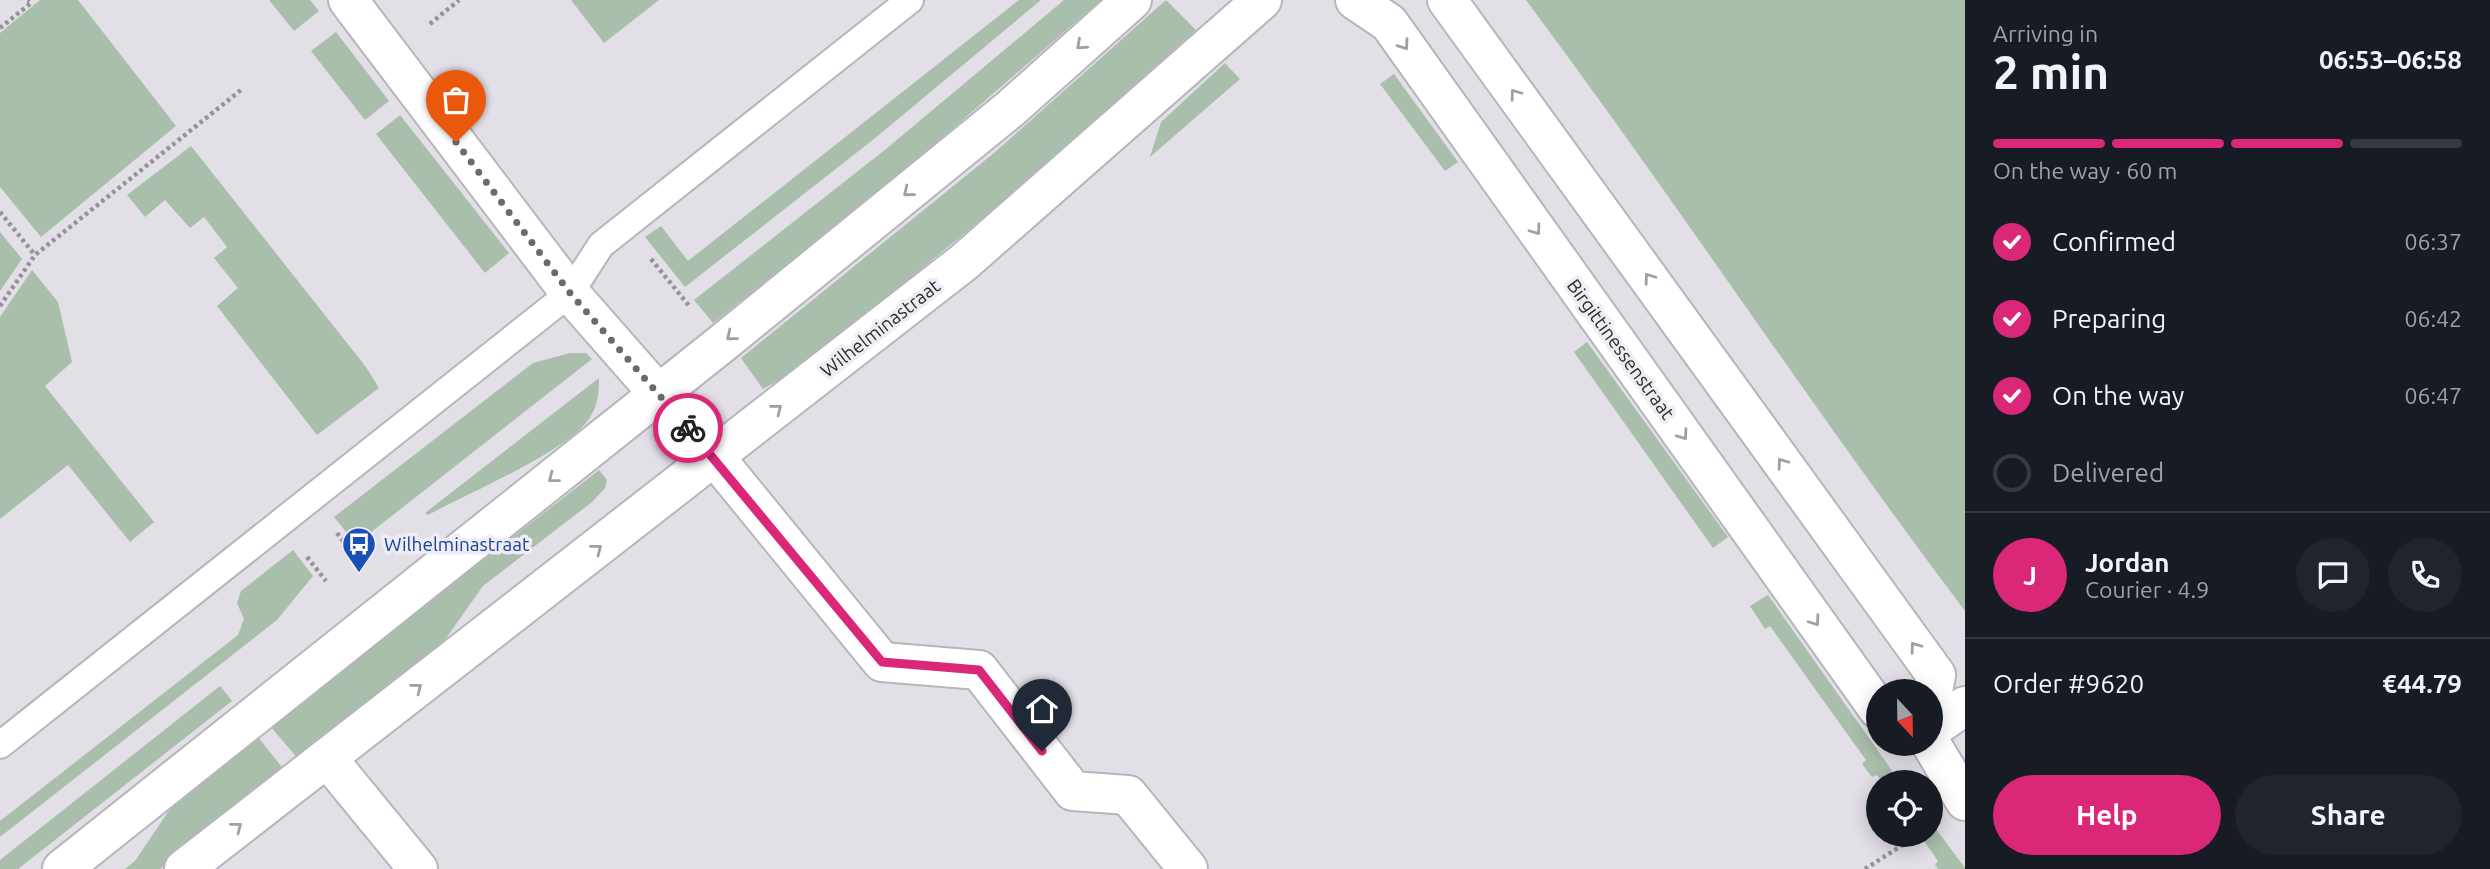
<!DOCTYPE html>
<meta charset="utf-8">
<style>
:root{--surface:#171b24;--page:#20242c;--text:#f1f3f6;--muted:#9ea1a6;--line:#363941;--accent:#db2777}
body{margin:0;font-family:Ubuntu,sans-serif;background:var(--page);color:var(--text);height:100vh;display:flex;flex-direction:column;font-size:26px;white-space:nowrap}
*{box-sizing:border-box;margin:0}
p{font-size:23px;color:var(--muted)}
.icon{flex:none;width:38px;height:38px;fill:none;stroke:currentColor;stroke-width:2;stroke-linecap:round;stroke-linejoin:round}
.map{position:relative;flex:1;overflow:hidden}
.drawer{display:flex;flex-direction:column;background:var(--surface);width:525px}
.drawer>*{flex:none}
.needle{width:46px;rotate:158deg}
.fabs{position:absolute;left:1866px;top:679px;display:grid;gap:14px}
.fabs a{display:grid;place-items:center;width:77px;height:77px;border-radius:50%;background:var(--surface);box-shadow:0 4px 18px #0003;font-size:35px}
.pin{position:absolute;display:grid;place-items:center;width:60px;height:60px;color:#fff;margin:-72px -30px;border-radius:50% 50% 50% 0;rotate:-45deg;box-shadow:0 0 7px #0007}
.pin .icon{rotate:45deg}
.courier{position:absolute;display:grid;place-items:center;width:70px;height:70px;margin:-35px;border:5px solid #db2777;border-radius:50%;background:#fff;color:#222;box-shadow:0 2px 9px #0007}
.headline em{font-style:normal;font-weight:700}
.headline div{display:flex;flex-direction:column-reverse}
.headline{display:flex;align-items:center;justify-content:space-between;height:119px;padding:0 28px}
h1{font-size:46px;font-weight:700;line-height:52px}
.bar{display:grid;grid-template-columns:repeat(4,1fr);gap:10px 7px;align-content:center;height:84px;padding:0 28px}
.bar i{height:9px;border-radius:5px;background:var(--line)}
.bar .selected{background:var(--accent)}
.bar p{grid-column:span 4}
.line{display:flex;align-items:center;gap:18px;padding:0 28px;border-top:2px solid var(--line)}
.line div{flex:1}
.round{display:grid;place-items:center;flex:none;width:74px;height:74px;border-radius:37px;background:var(--page)}
ol{padding:0 28px;list-style:none}
li{display:flex;align-items:center;gap:21px;height:77px}
li p{margin-inline-start:auto}
li .icon{padding:7px;border-radius:50%;background:var(--accent);color:#fff;stroke-width:4}
li:last-child{color:var(--muted)}
li i{width:38px;height:38px;border:4px solid var(--line);border-radius:50%}
.primary-button{display:flex;gap:14px;margin-top:auto;padding:14px 28px}
.primary-button a{flex:1;height:80px;border-radius:42px;background:var(--accent);color:#fff;font-size:28px;font-weight:700;line-height:80px;text-align:center}
.primary-button a+a{background:var(--page);color:var(--text)}
main{display:flex;flex:1;min-height:0}
.map>svg:first-child{display:block}
.green{fill:#aabeac}
.lines{fill:none;stroke-linecap:round;stroke-linejoin:round}
.service-casing{stroke:#b7b5bc;stroke-width:30}
.minor-casing{stroke:#b7b5bc;stroke-width:42}
.tertiary-casing{stroke:#b7b5bc;stroke-width:42}
.path{stroke:#959398;stroke-width:4.5;stroke-dasharray:3.5 3.5;stroke-linecap:butt}
.service{stroke:#fff;stroke-width:26}
.minor{stroke:#fff;stroke-width:38}
.tertiary{stroke:#fff;stroke-width:38}
.oneway{stroke:#a0a0a1}
.done{stroke:#6c6a6f;stroke-width:7;stroke-dasharray:0 12.6}
.route{stroke:#db2777;stroke-width:9}
.labels{text-anchor:middle;dominant-baseline:central;stroke-width:7;stroke-linejoin:round;paint-order:stroke}
.street-label{font-size:19px;fill:#2c2b2e;stroke:#efecf5}
.transit-label{font-size:19px;fill:#164399;stroke:#efecf5;text-anchor:start}
</style>
<main>
<div class="map">
<svg width="1965" height="869" viewBox="0 0 1965 869">
<rect width="100%" height="100%" fill="#e2dfe7"/>
<g class="green">
<path d="M 40,0 L 78,0 L 176,126 L 41,237 L 0,187 L 0,33 Z"/>
<path d="M 269,0 L 310,0 L 319,11 L 294,31 Z"/>
<path d="M 571,0 L 659,0 L 604,43 Z"/>
<path d="M 1019,0 L 1041,0 L 874,139 L 685,287 L 645,237 L 661,226 L 688,261 Z"/>
<path d="M 1064,0 L 1101,0 L 905,170 L 713,323 L 694,300 L 886,149 Z"/>
<path d="M 1166,0 L 1196,30 L 997,207 L 795,371 L 763,389 L 741,358 L 994,153 Z"/>
<path d="M 1526,0 L 1965,0 L 1965,611 C 1814,411 1676,201 1526,0 Z"/>
<path d="M 336,32 L 389,101 L 365,120 L 311,51 Z"/>
<path d="M 1225,63 L 1240,79 L 1150,157 L 1161,122 Z"/>
<path d="M 1394,74 L 1458,162 L 1445,171 L 1380,84 Z"/>
<path d="M 400,115 L 509,253 L 485,273 L 376,134 Z"/>
<path d="M 191,146 L 366,367 L 379,388 L 317,435 L 217,306 L 238,288 L 214,258 L 227,247 L 204,217 L 190,228 L 165,200 L 145,217 L 127,195 Z"/>
<path d="M 0,232 L 22,259 L 0,291 Z"/>
<path d="M 32,270 L 58,302 L 72,362 L 45,386 L 154,522 L 130,542 L 68,465 L 0,519 L 0,317 Z"/>
<path d="M 1587,342 L 1728,537 L 1713,548 L 1574,352 Z"/>
<path d="M 570,353 L 586,353 L 592,359 L 356,544 L 334,517 L 533,363 Z"/>
<path d="M 599,378 C 599,393 598,406 589,419 C 566,452 467,494 428,515 L 425,513 Z"/>
<path d="M 599,470 L 607,480 L 605,488 L 592,502 L 483,586 L 437,651 L 299,760 L 270,726 Z"/>
<path d="M 293,550 L 313,576 L 277,620 L 0,837 L 0,821 L 238,635 L 244,619 L 237,603 L 241,591 Z"/>
<path d="M 1768,595 L 1900,782 L 1882,782 L 1877,775 L 1872,777 L 1862,764 L 1866,760 L 1770,626 L 1765,629 L 1750,606 Z"/>
<path d="M 220,686 L 232,701 L 18,869 L 0,869 L 0,860 Z"/>
<path d="M 258,737 L 285,771 L 160,869 L 125,869 L 135,861 L 174,803 Z"/>
<path d="M 1930,821 L 1965,868 L 1965,869 L 1938,869 L 1935,865 L 1938,861 L 1920,835 L 1930,835 Z"/>
</g>
<g class="lines">
<g class="service-casing">
<path id="service" d="M 0,745 L 570,293 L 601,245 L 910,0"/>
</g>
<g class="minor-casing">
<g id="minor">
<path d="M 348,0 L 570,293 L 727,472 L 882,662 L 979,670 L 1073,791 L 1128,795 L 1188,869"/>
<path d="M 1355,0 L 1389,23 L 1878,709"/>
<path d="M 1447,0 L 1936,675 L 1930,708"/>
<path d="M 1930,730 L 1965,706"/>
<path d="M 1930,742 L 1965,801"/>
<path d="M 327,758 L 418,869"/>
</g>
</g>
<g class="tertiary-casing">
<g id="tertiary">
<path d="M 62,869 L 720,345 L 1010,109 L 1132,0"/>
<path d="M 184,869 L 964,262 L 1262,0"/>
</g>
</g>
<g class="path">
<path d="M 430,24 L 459,0"/>
<path d="M 0,28 L 31,3 L 28,0"/>
<path d="M 0,212 L 35,255"/>
<path d="M 651,259 L 690,307"/>
<path d="M 0,306 L 35,255 L 241,90"/>
<path d="M 337,533 L 355,557"/>
<path d="M 307,557 L 326,581"/>
<path d="M 1865,869 L 1912,839 L 1911,835"/>
</g>
<use href="#service" class="service"/>
<use href="#minor" class="minor"/>
<use href="#tertiary" class="tertiary"/>
</g>
<defs><path id="oneway-chevron" d="M-2-3.5L2.5 0L-2 3.5" fill="none" stroke-width="1.6" stroke-linecap="round" stroke-linejoin="round" transform="scale(1.75)"/></defs>
<g class="oneway">
<use href="#oneway-chevron" transform="translate(1081 45) rotate(138)"/>
<use href="#oneway-chevron" transform="translate(1404 45) rotate(55)"/>
<use href="#oneway-chevron" transform="translate(1515 94) rotate(-126)"/>
<use href="#oneway-chevron" transform="translate(908 192) rotate(141)"/>
<use href="#oneway-chevron" transform="translate(1536 230) rotate(54)"/>
<use href="#oneway-chevron" transform="translate(1649 278) rotate(-126)"/>
<use href="#oneway-chevron" transform="translate(731 336) rotate(141)"/>
<use href="#oneway-chevron" transform="translate(777 409) rotate(-38)"/>
<use href="#oneway-chevron" transform="translate(1683 435) rotate(54)"/>
<use href="#oneway-chevron" transform="translate(1782 463) rotate(-126)"/>
<use href="#oneway-chevron" transform="translate(553 478) rotate(142)"/>
<use href="#oneway-chevron" transform="translate(597 549) rotate(-38)"/>
<use href="#oneway-chevron" transform="translate(1815 621) rotate(54)"/>
<use href="#oneway-chevron" transform="translate(1915 647) rotate(-126)"/>
<use href="#oneway-chevron" transform="translate(417 688) rotate(-38)"/>
<use href="#oneway-chevron" transform="translate(237 827) rotate(-38)"/>
</g>
<g class="lines">
<path class="done" d="M 456,142 L 570,293 L 688,428"/>
<path class="route" d="M 688,428 L 882,662 L 979,670 L 1042,751"/>
</g>
<defs>
<g id="bus-pin" transform="scale(1.75)"><path d="M0 17L-7.5 6A9.5 9.5 0 1 1 7.5 6Z" fill="#1a4fb4" stroke="#efecf5"/><path d="M-5-6H5V4H4V6H2V4H-2V6H-4V4H-5ZM-3.5-4V0h7V-4ZM-3.5 1.2v1.5H-2V1.2ZM2 1.2v1.5H3.5V1.2Z" fill="#fff"/></g>
</defs>
<g fill-rule="evenodd">
<use href="#bus-pin" x="359" y="544"/>
</g>
<g class="labels">
<g class="street-label">
<text transform="translate(880 328) rotate(-38)">Wilhelminastraat</text>
<text transform="translate(1621 349) rotate(54)">Birgittinessenstraat</text>
</g>
<g class="transit-label">
<text x="384" y="544">Wilhelminastraat</text>
</g>
</g>
</svg>
<div class="fabs">
<a><svg class="needle" viewBox="-14 -14 28 28"><path d="M0-13l5 13h-10z" fill="#e53935"/><path d="M0 13l5-13h-10z" fill="#9ea1a6"/></svg></a>
<a><svg class="icon" aria-label="locate" viewBox="0 0 24 24"><circle cx="12" cy="12" r="6"/><path d="M12 2v4M12 18v4M2 12h4M18 12h4"/></svg></a>
</div>
<div class="pin" style="left:456px;top:142px;background:#ea580c"><svg class="icon" aria-label="bag" viewBox="0 0 24 24"><path d="M5 8h14l-1 12H6zM9 8a3 3 0 0 1 6 0"/></svg></div>
<div class="pin" style="left:1042px;top:751px;background:#1f2937"><svg class="icon" aria-label="home" viewBox="0 0 24 24"><path d="M3 11l9-7 9 7M6 9v11h12V9"/></svg></div>
<div class="courier" style="left:688px;top:428px"><svg class="icon" aria-label="bike" viewBox="0 0 24 24"><circle cx="6" cy="16" r="4"/><circle cx="18" cy="16" r="4"/><path d="M6 16l4-8h5l3 8M10 8l3 8H6M13 5h3"/></svg></div>
</div>
<section class="drawer">
<div class="headline"><div><h1>2 min</h1><p>Arriving in</p></div><em>06:53–06:58</em></div>
<div class="bar"><i class="selected"></i><i class="selected"></i><i class="selected"></i><i></i><p>On the way · 60 m</p></div>
<ol>
<li><svg class="icon" aria-label="check" viewBox="0 0 24 24"><path d="M5 12l5 5 9-10"/></svg>Confirmed<p>06:37</p></li>
<li><svg class="icon" aria-label="check" viewBox="0 0 24 24"><path d="M5 12l5 5 9-10"/></svg>Preparing<p>06:42</p></li>
<li><svg class="icon" aria-label="check" viewBox="0 0 24 24"><path d="M5 12l5 5 9-10"/></svg>On the way<p>06:47</p></li>
<li><i></i>Delivered</li>
</ol>
<div class="line" style="height:126px"><b class="round" style="background:var(--accent);color:#fff">J</b><div><b>Jordan</b><p>Courier · 4.9</p></div><a class="round"><svg class="icon" aria-label="chat" viewBox="0 0 24 24"><path d="M4 5h16v11H9l-5 4z"/></svg></a><a class="round"><svg class="icon" aria-label="phone" viewBox="0 0 24 24"><path d="M5 4h4l2 5-3 2q2 4 5 5l2-3 5 2v4C11 20 4 13 5 4z"/></svg></a></div>
<div class="line" style="height:91px"><div>Order #9620</div><b>€44.79</b></div>
<div class="primary-button"><a>Help</a><a>Share</a></div>
</section>
</main>
